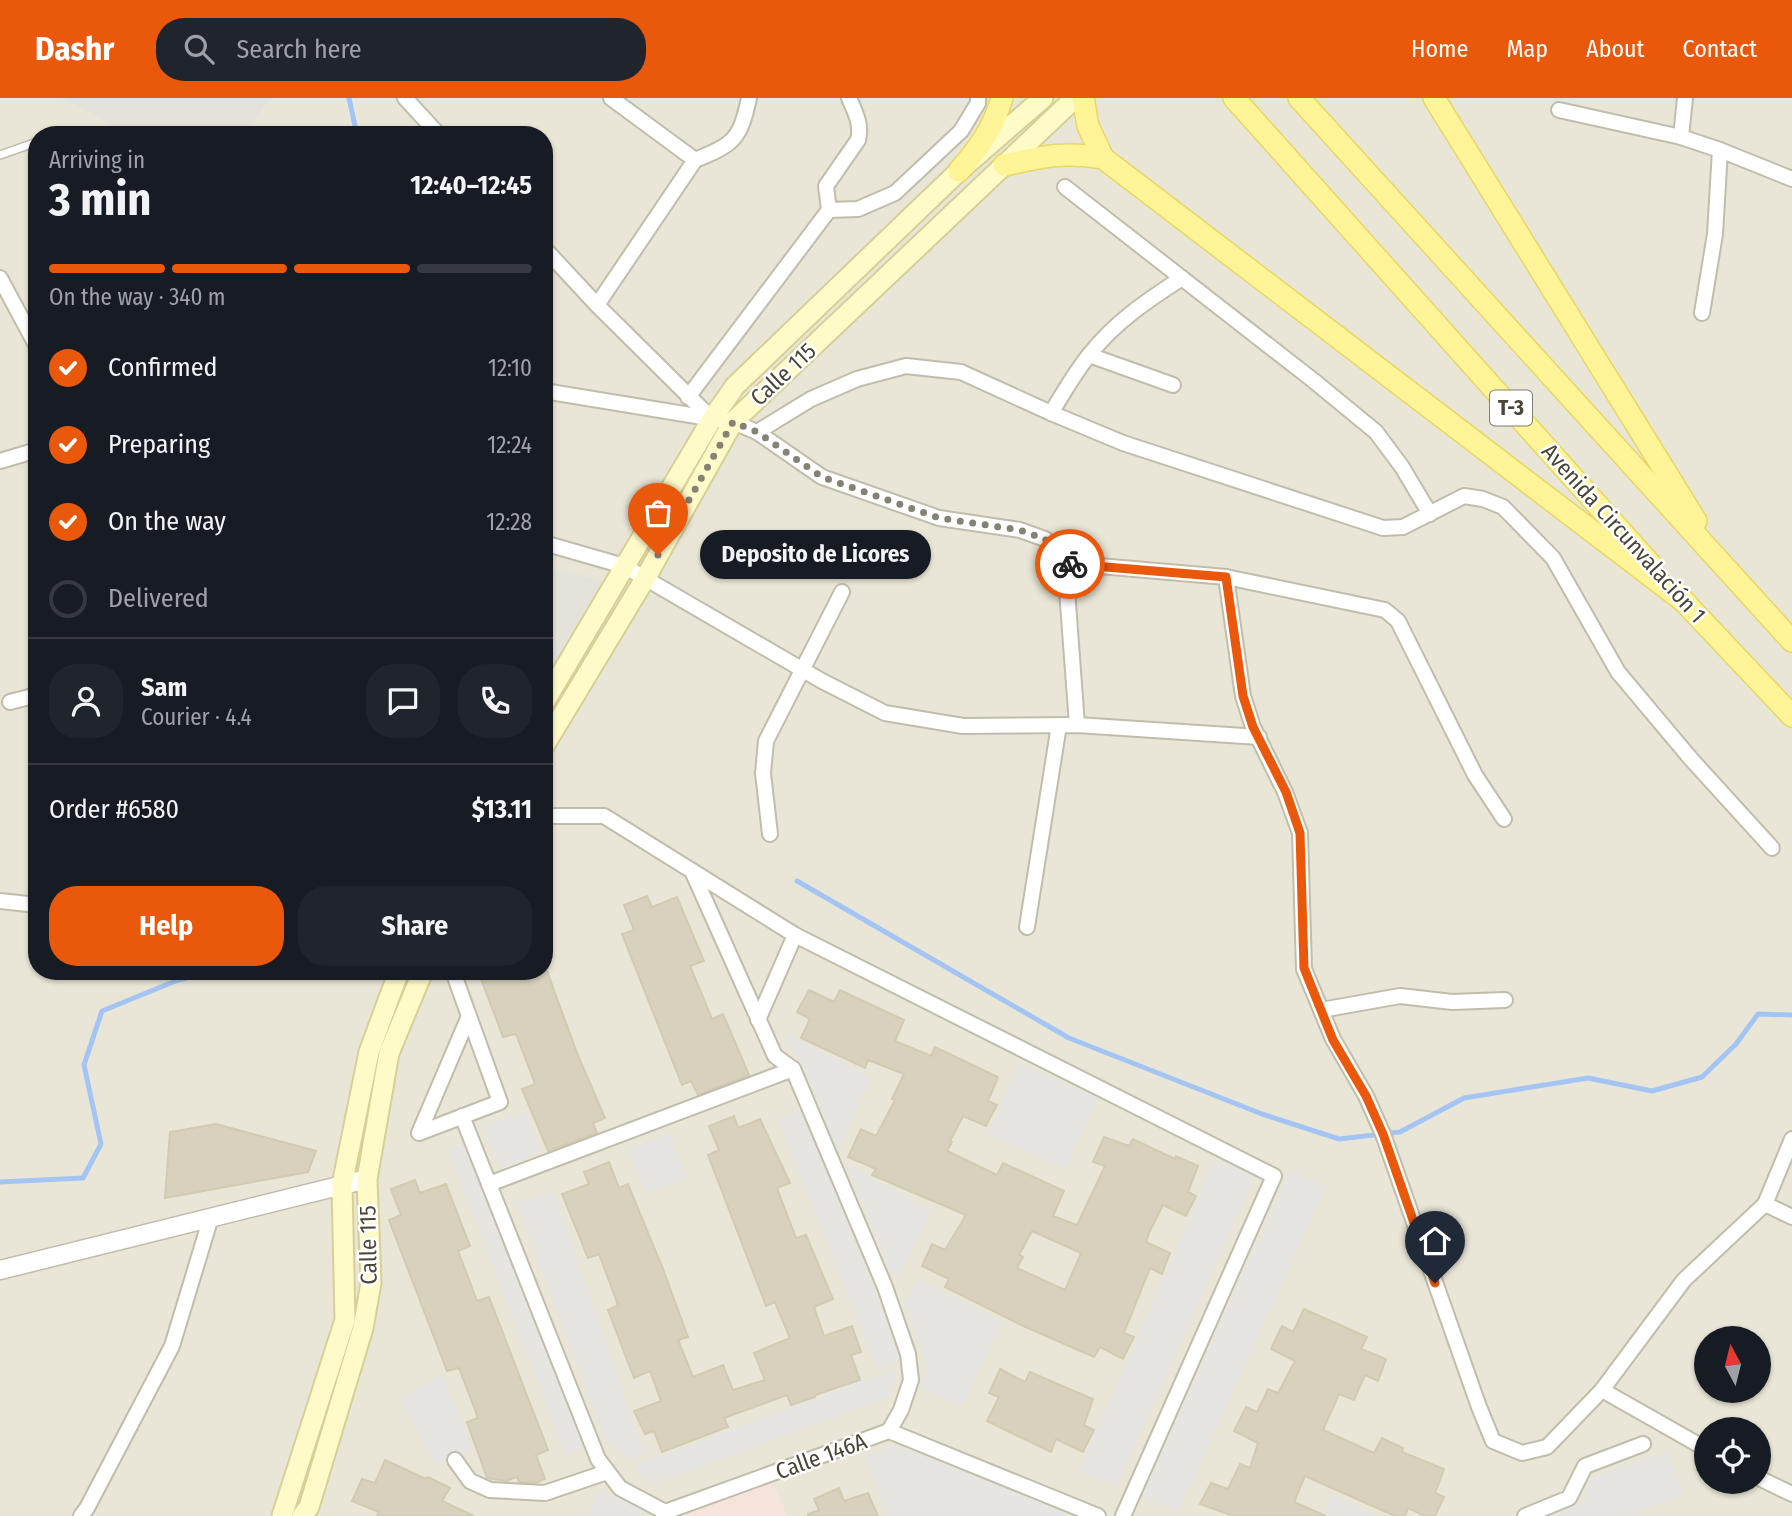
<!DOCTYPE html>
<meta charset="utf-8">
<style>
:root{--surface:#171b24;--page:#20242c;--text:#f1f3f6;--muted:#9ea1a6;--line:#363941;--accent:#ea580c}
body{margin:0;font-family:"Fira Sans Condensed",sans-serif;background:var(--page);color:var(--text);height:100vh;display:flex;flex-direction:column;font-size:26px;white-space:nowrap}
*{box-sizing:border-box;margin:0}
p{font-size:23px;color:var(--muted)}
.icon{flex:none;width:38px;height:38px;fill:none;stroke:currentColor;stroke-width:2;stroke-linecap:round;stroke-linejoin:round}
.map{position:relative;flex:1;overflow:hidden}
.sheet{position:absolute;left:28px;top:28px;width:525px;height:854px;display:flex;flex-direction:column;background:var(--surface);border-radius:28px;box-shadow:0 2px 5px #0004}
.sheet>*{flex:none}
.needle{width:46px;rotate:353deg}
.fabs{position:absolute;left:1694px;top:1228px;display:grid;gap:14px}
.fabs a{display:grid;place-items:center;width:77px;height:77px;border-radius:50%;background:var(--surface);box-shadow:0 2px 5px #0004;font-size:35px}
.pin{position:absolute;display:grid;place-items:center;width:60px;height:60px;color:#fff;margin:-72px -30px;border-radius:50% 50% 50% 0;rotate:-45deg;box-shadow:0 0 7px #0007}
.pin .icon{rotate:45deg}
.courier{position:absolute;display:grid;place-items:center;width:70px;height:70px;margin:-35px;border:5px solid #ea580c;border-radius:50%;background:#fff;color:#222;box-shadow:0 2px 9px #0007}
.bubble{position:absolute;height:49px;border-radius:24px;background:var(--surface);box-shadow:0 2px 5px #0004;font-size:23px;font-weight:700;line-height:49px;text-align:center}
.headline em{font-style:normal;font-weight:700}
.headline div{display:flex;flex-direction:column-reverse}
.headline{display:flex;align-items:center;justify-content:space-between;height:119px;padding:0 21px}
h1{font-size:46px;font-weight:700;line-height:52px}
.bar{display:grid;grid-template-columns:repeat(4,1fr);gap:10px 7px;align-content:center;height:84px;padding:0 21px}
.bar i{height:9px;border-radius:5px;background:var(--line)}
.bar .active{background:var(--accent)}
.bar p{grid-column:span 4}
.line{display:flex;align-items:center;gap:18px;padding:0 21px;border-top:2px solid var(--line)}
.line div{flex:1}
.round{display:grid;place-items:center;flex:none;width:74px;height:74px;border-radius:28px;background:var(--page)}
ol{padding:0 21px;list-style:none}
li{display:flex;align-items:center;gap:21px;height:77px}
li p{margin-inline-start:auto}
li .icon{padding:7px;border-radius:50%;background:var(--accent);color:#fff;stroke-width:4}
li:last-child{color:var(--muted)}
li i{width:38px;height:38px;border:4px solid var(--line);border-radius:50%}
.cta{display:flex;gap:14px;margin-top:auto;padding:14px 21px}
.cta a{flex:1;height:80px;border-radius:28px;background:var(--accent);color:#fff;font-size:28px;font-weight:700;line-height:80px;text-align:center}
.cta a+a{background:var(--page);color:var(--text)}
header{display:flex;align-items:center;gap:42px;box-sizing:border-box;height:98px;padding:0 35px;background:var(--accent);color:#fff}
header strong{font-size:33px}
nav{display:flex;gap:38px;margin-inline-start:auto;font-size:24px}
.search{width:490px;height:63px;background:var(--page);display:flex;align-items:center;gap:18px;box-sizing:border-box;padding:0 24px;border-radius:28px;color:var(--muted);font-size:26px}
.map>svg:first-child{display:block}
.residential{fill:#e9e6d7;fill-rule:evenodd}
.industrial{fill:#e4e2da}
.medical{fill:#f5e4dc}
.parking{fill:#e6e5e1}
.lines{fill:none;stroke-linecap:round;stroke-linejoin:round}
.stream{stroke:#a4c5f3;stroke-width:5}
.building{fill:#d7d1be;stroke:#d2cbb1;stroke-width:2;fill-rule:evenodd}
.service-casing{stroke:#c1bdab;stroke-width:10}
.minor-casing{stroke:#c1bdab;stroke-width:18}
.tertiary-casing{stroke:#c1bdab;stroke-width:21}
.secondary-casing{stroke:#d6d098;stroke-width:23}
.primary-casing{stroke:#e7d764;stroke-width:24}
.service{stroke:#fff;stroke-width:7}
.minor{stroke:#fff;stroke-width:14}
.tertiary{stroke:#fff;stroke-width:18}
.secondary{stroke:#fffbc9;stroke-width:19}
.primary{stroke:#fff498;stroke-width:21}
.done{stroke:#858275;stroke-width:7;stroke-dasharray:0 12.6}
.route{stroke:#ea580c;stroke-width:9}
.labels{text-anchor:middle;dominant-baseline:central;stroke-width:5;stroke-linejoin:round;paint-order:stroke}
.shield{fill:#fff;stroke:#807d73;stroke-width:2}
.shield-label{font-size:21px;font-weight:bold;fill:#494537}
.street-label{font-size:23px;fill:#494537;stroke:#fff}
</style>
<header>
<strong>Dashr</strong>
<div class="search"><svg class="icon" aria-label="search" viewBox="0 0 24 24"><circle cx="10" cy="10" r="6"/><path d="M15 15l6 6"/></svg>Search here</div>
<nav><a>Home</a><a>Map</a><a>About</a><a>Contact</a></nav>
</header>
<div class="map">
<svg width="1792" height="1418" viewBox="0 0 1792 1418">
<rect width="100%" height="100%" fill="#f5f3e9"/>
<path class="residential" d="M 0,0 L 1792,0 L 1792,1418 L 0,1418 ZM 37,37 L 544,37 L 544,873 L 37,873 ZM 1706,1241 L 1759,1241 L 1759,1293 L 1706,1293 ZM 1706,1332 L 1759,1332 L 1759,1384 L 1706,1384 Z"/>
<g class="industrial">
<path d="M 62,0 L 270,0 L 244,37 L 131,37 Z"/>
<path d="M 544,468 L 603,483 L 551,570 L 544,568 Z"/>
</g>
<path class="medical" d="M 773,1383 L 787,1418 L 679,1418 Z"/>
<g class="parking">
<path d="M 784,934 L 871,980 L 838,1053 L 806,976 Z"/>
<path d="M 1018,965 L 1099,1000 L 1065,1071 L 988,1036 Z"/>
<path d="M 804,1009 L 901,1262 L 877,1271 L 778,1021 Z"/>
<path d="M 525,1014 L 542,1054 L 500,1071 L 483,1027 Z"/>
<path d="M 671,1035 L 686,1081 L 646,1096 L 628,1051 Z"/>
<path d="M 465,1043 L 585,1348 L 566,1357 L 448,1052 Z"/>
<path d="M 1215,1061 L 1255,1078 L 1116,1389 L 1079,1373 Z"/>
<path d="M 846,1066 L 932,1114 L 896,1183 Z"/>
<path d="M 1290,1072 L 1326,1089 L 1179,1413 L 1142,1399 Z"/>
<path d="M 553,1093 L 645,1357 L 629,1362 L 606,1342 L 517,1105 Z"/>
<path d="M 917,1180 L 1002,1223 L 962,1309 L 920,1290 L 927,1271 L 905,1204 Z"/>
<path d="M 899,1270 L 890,1299 L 654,1386 L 632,1368 Z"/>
<path d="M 443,1277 L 473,1351 L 436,1368 L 399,1300 Z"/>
<path d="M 895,1346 L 1074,1418 L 888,1418 L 865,1360 Z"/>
<path d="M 1667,1355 L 1684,1397 L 1628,1418 L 1548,1418 L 1587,1402 L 1585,1381 Z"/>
<path d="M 600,1390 L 644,1411 L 641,1418 L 587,1418 Z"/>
<path d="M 1332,1397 L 1380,1418 L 1321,1418 Z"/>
</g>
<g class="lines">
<g class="stream">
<path d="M 349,0 L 357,37"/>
<path d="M 797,783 L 1069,940 L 1262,1016 L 1339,1041 L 1400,1034 L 1464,1000 L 1588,980 L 1652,993 L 1702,979 L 1736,946 L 1758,916 L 1792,917"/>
<path d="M 0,1084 L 83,1080 L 101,1046 L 84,967 L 102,913 L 178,882 L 215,873"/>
</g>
</g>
<g class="building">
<path d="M 647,798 L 652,809 L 677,799 L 704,863 L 690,868 L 712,921 L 723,916 L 749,977 L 698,997 L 691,983 L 682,987 L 622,836 L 634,832 L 624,807 Z"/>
<path d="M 478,873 L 547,873 L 577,955 L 605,1020 L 593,1025 L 597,1035 L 548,1053 L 522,991 L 535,986 L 516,936 L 503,939 Z"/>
<path d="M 809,892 L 834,904 L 840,892 L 904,922 L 895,943 L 931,958 L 935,949 L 998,979 L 988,1003 L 997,1007 L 986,1028 L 963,1018 L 950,1043 L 952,1044 L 947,1053 L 997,1077 L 1003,1065 L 1064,1093 L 1053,1118 L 1077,1127 L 1105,1068 L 1093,1064 L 1104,1039 L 1129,1048 L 1133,1041 L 1175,1061 L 1176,1058 L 1198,1068 L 1188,1094 L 1196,1098 L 1186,1118 L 1163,1107 L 1150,1133 L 1146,1144 L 1170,1155 L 1162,1176 L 1150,1170 L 1124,1235 L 1134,1239 L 1123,1261 L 1100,1249 L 1094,1259 L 1021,1227 L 945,1189 L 949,1181 L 922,1168 L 932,1146 L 945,1152 L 966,1117 L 872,1077 L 876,1071 L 848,1059 L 861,1031 L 876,1038 L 895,1002 L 892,1001 L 904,976 L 868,962 L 865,970 L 801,940 L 810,921 L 797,914 ZM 1032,1133 L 1081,1155 L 1065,1192 L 1017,1170 L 1023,1159 L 1019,1157 Z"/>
<path d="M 734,1018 L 738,1030 L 760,1021 L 790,1085 L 777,1090 L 796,1140 L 806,1137 L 833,1201 L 814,1209 L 824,1238 L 852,1228 L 861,1254 L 851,1257 L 860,1282 L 815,1297 L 815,1299 L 791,1307 L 787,1297 L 724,1320 L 728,1329 L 662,1354 L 654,1333 L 645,1336 L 634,1313 L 661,1303 L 650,1273 L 634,1280 L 608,1212 L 618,1207 L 599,1156 L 588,1160 L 562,1096 L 589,1086 L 584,1074 L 609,1064 L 619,1090 L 628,1086 L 663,1171 L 688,1239 L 678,1242 L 693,1279 L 723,1267 L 733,1292 L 765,1282 L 754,1255 L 790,1240 L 775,1204 L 766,1208 L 708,1057 L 719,1052 L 709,1028 Z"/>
<path d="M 216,1026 L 316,1053 L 308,1074 L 165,1100 L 170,1034 Z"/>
<path d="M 415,1082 L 420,1095 L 446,1086 L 470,1148 L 458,1153 L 477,1203 L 489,1199 L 548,1352 L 536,1357 L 545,1381 L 535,1385 L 519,1384 L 517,1379 L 506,1383 L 487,1380 L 467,1324 L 478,1320 L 459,1270 L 447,1273 L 389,1122 L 401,1117 L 391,1091 Z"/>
<path d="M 1304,1211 L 1367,1239 L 1361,1251 L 1386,1261 L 1378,1283 L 1365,1277 L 1354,1302 L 1339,1296 L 1323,1332 L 1374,1355 L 1382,1340 L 1403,1350 L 1402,1354 L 1444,1371 L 1435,1395 L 1444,1399 L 1435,1418 L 1425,1418 L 1408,1410 L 1405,1418 L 1395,1418 L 1305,1378 L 1294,1404 L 1326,1418 L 1233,1418 L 1200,1406 L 1211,1385 L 1228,1391 L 1240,1366 L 1250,1370 L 1258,1345 L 1234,1333 L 1246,1309 L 1257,1314 L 1268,1291 L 1278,1295 L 1295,1263 L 1271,1251 L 1282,1228 L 1293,1234 Z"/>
<path d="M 1000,1271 L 1025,1284 L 1030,1274 L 1093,1301 L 1084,1327 L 1094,1332 L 1083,1354 L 1056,1341 L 1051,1354 L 987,1323 L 999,1299 L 989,1295 Z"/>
<path d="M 385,1362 L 426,1381 L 428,1379 L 450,1390 L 442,1403 L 474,1418 L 377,1418 L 379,1414 L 352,1403 L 362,1381 L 375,1385 Z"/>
<path d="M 839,1390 L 844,1403 L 868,1395 L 878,1418 L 808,1418 L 808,1416 L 819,1412 L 814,1401 Z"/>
</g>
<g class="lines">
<g class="service-casing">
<path id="service" d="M 0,57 L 37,44"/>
</g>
<g class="minor-casing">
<g id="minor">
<path d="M 405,0 L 439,37"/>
<path d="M 1685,0 L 1681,39 L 1720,52 L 1792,81"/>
<path d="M 1559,12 L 1681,39"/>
<path d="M 695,62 C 734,46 740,42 749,0"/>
<path d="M 1065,89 L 1314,283 L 1376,334 L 1402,369 L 1430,416"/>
<path d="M 829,112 L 858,111 L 895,95 L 961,33 L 978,5 L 978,0"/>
<path d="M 544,150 L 597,207 L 711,320"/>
<path d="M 0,180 L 37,249"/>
<path d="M 597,207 L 695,62 L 611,0"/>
<path d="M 1702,215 L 1715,136 L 1720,52"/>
<path d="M 1089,257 L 1173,287"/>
<path d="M 544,293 L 733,324 L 757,334 L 822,379 L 939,420 L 1020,432 L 1045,441 L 1052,447 L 1065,465 L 1077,627"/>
<path d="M 688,299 L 829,112 L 826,88 L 858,42 C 862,26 855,14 849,0"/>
<path d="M 1051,315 C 1063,296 1075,274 1090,256 C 1115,224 1148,202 1182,180"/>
<path d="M 757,334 L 811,301 L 857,281 L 906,268 L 961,274 L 1051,315 L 1123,345 L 1383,430 L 1403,429 L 1464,398 L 1483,401 L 1503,409 L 1553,460 L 1618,574 L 1691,661 L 1772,750"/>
<path d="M 0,363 L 37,352"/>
<path d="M 544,445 L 624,468 L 822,583 L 885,615 L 963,628 L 1077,627 L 1259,639"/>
<path d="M 1065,465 L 1226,479 L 1385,512 L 1398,523 L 1475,677 L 1504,721"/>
<path d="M 1226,479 L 1243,598 L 1253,629 L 1285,694 L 1300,735 L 1304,871 L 1333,941 L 1366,998 L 1383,1036 L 1479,1309 L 1493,1343 L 1522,1355 L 1547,1349 L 1602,1292 L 1684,1182 L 1765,1106"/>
<path d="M 10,604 L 37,597"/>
<path d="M 544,718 L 604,718 L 795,837 L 1274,1078 L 1123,1418"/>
<path d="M 770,736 L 763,675 L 766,643 L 842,494"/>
<path d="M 692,773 L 775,958 L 793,971 L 885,1189 L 908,1256 L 911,1282 L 901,1312 L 889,1333"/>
<path d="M 0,803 L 37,807"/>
<path d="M 1027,829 L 1059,627"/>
<path d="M 460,873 L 456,882 L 500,1004 L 419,1035 L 469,918"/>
<path d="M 1321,912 L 1400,898 L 1452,904 L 1505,902"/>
<path d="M 758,922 L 795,837"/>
<path d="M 462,1018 L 598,1361 L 620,1390 L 665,1414"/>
<path d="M 1792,1041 L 1765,1106 L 1792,1119"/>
<path d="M 489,1086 L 793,971"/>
<path d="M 1602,1292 L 1706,1351"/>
<path d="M 455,1362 L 470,1383 L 490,1392 L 545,1395 L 607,1374"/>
<path d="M 1759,1380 L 1792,1396"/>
<path d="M 81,1418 L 87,1410 L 172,1248 L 211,1119"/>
<path d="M 663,1418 L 665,1414 L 889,1333 L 1098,1418"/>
<path d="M 1525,1418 L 1569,1400 L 1585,1368 L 1643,1346"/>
</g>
</g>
<g class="tertiary-casing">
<path id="tertiary" d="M 0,1172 L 367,1081"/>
</g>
<g class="secondary-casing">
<g id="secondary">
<path d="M 544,605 L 712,321 L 735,288 L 959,73 L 1043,0"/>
<path d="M 544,648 L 646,479 L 733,324 L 1075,0"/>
<path d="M 282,1418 L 345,1222 L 342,1087 L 369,954 L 399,873"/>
<path d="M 302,1418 L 309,1409 L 363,1230 L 371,1185 L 367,1081 L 389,955 L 423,873"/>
</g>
</g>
<g class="primary-casing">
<g id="primary">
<path d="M 1083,0 L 1088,28 L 1103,60"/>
<path d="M 1234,0 L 1652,468"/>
<path d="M 1299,0 L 1792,543"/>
<path d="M 1434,0 L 1696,423"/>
<path d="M 1004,67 C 1042,59 1063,53 1103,60 L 1686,505"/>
<path d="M 959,73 C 979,50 994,29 1002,0"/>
<path d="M 1676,495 L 1792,618"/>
</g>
</g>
<use href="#service" class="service"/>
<use href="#minor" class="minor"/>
<use href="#tertiary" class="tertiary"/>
<use href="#secondary" class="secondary"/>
<use href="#primary" class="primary"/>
</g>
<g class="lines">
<path class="done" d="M 658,457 L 733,324 L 757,334 L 822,379 L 939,420 L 1020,432 L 1045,441 L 1065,465 L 1070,466"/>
<path class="route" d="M 1070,466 L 1226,479 L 1243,598 L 1253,629 L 1286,694 L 1300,735 L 1304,870 L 1333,942 L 1366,998 L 1383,1036 L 1435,1185"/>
</g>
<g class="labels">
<rect class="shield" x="1490" y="292.5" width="42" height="35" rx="5"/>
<g class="shield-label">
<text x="1511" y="310">T-3</text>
</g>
<g class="street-label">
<text transform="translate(783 276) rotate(-43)">Calle 115</text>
<text transform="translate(1624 435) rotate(48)">Avenida Circunvalación 1</text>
<text transform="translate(368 1147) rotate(-91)">Calle 115</text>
<text transform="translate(821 1358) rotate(-20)">Calle 146A</text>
</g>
</g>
</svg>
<div class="fabs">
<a><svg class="needle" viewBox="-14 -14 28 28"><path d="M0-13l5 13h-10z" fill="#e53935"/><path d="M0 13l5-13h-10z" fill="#9ea1a6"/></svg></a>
<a><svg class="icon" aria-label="locate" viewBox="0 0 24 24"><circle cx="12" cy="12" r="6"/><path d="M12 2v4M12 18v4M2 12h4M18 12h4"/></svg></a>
</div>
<div class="pin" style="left:658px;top:457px;background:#ea580c"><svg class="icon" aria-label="bag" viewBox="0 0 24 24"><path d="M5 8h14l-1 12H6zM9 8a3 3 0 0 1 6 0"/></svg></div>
<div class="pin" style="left:1435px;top:1185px;background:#1f2937"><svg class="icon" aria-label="home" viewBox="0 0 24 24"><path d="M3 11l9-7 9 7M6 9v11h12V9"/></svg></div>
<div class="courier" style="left:1070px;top:466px"><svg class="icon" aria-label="bike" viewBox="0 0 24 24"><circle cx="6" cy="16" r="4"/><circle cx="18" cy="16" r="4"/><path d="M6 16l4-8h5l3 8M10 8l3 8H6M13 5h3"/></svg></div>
<div class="bubble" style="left:700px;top:432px;width:231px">Deposito de Licores</div>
<section class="sheet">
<div class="headline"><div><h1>3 min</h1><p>Arriving in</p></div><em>12:40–12:45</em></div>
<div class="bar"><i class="active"></i><i class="active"></i><i class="active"></i><i></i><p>On the way · 340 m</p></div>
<ol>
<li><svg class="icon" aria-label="check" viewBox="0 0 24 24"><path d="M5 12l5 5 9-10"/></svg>Confirmed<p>12:10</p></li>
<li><svg class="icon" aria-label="check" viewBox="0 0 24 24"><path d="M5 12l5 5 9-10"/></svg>Preparing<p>12:24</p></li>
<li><svg class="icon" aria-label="check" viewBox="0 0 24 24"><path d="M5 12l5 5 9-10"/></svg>On the way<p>12:28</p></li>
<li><i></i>Delivered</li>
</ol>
<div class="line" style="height:126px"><a class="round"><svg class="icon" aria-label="person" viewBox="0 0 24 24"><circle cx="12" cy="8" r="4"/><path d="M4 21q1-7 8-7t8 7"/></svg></a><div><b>Sam</b><p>Courier · 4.4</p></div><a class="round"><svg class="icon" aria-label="chat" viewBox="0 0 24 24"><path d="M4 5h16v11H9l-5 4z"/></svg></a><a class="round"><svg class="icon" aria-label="phone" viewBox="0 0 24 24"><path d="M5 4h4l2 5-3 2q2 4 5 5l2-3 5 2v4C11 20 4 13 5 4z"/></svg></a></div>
<div class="line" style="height:91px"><div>Order #6580</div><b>$13.11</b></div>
<div class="cta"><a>Help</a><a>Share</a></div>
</section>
</div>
